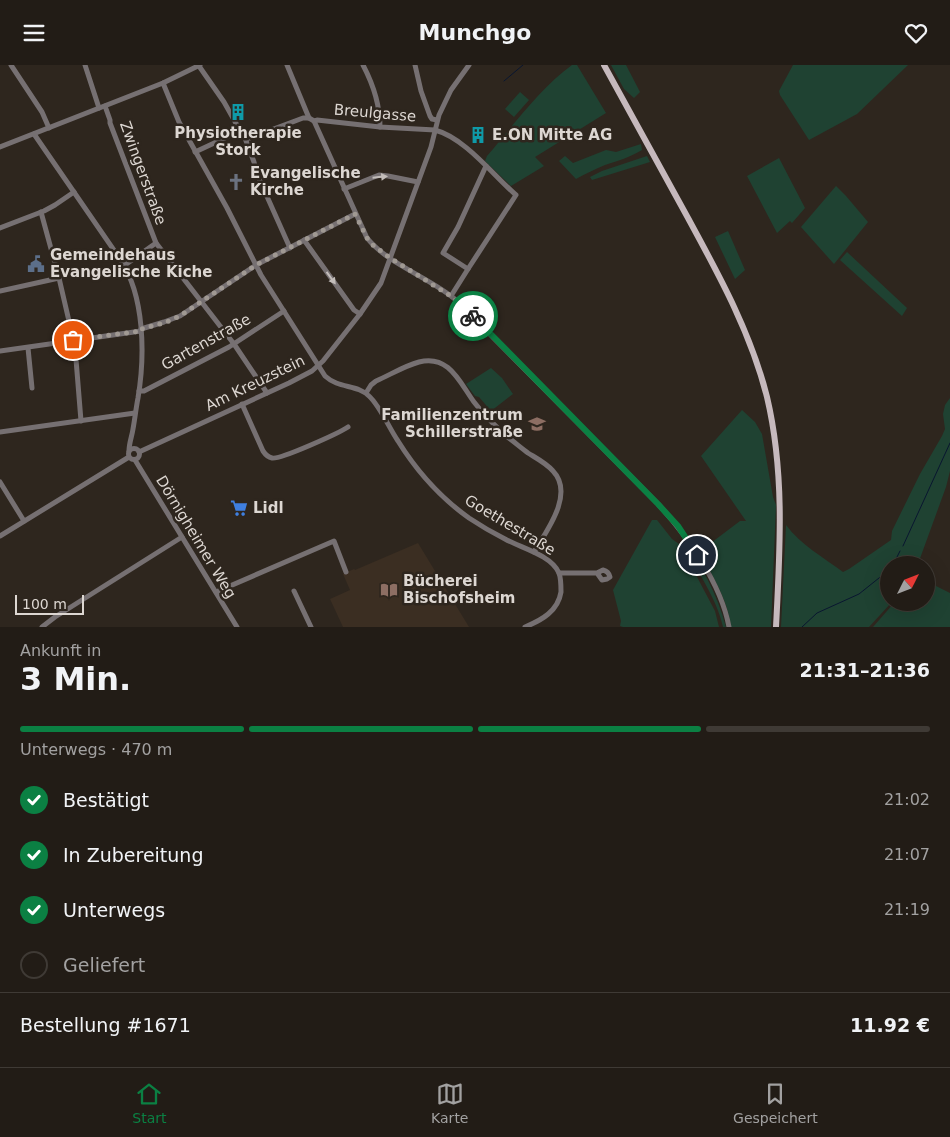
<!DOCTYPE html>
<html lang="de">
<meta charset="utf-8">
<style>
:root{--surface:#221c16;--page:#2a251f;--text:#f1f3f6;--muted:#a2a1a1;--line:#3f3a35;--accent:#0b8043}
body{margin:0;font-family:"DejaVu Sans",sans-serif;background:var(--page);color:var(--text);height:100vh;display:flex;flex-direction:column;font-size:19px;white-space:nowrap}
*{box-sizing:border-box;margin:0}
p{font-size:16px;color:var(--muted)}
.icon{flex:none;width:28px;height:28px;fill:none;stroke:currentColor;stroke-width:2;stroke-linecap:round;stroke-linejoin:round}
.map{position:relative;height:562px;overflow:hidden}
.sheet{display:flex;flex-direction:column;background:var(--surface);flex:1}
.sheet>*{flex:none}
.needle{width:32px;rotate:48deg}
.controls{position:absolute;left:880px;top:491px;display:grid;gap:10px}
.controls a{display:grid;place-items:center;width:55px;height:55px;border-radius:50%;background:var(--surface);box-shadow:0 5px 20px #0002,0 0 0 1px var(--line);font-size:25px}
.scale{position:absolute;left:15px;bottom:12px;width:69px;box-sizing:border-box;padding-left:5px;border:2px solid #ddd7d2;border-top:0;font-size:14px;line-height:18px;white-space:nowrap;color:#ddd7d2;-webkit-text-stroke:4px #2e261e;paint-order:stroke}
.pin{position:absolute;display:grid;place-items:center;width:42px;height:42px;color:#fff;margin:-21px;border:2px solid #fff;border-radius:50%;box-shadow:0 1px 5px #0007}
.courier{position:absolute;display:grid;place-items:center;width:50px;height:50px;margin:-25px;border:4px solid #0b8043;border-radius:50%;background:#fff;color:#222;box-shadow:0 1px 6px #0007}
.headline em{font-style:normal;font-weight:700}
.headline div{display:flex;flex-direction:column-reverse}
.headline{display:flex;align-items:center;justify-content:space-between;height:85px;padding:0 20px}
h1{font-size:32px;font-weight:700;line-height:38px}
.bar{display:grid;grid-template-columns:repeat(4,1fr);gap:8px 5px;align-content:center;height:60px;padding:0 20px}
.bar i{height:6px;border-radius:4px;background:var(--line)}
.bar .active{background:var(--accent)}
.bar p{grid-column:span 4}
.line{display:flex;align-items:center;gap:12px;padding:0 20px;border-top:1px solid var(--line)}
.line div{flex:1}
ol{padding:0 20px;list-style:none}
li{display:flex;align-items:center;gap:15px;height:55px}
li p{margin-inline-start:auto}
li .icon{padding:5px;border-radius:50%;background:var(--accent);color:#fff;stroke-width:4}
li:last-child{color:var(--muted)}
li i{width:28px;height:28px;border:2px solid var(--line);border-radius:50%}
header{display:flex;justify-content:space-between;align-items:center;height:65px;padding:0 20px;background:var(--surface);font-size:22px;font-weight:700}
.menu{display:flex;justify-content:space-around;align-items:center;height:70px;border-top:1px solid var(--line);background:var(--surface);font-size:14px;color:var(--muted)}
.menu a{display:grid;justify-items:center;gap:2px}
.menu .active{color:var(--accent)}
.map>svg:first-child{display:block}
.built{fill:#3b2e22}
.green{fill:#1f4232}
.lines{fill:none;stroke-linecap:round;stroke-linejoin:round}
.stream{stroke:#091630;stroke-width:1}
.minor{stroke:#767072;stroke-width:5}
.major{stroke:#c6b9bd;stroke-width:6}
.oneway{fill:#c3bdba}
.done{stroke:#a09993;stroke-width:5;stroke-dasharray:0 9}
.route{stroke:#0b8043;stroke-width:6}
.labels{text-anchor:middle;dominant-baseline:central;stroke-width:5;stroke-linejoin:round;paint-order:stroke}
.street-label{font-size:15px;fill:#ddd7d2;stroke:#2e261e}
.poi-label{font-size:15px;font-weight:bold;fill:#ddd7d2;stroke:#2e261e;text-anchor:start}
</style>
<header><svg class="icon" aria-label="menu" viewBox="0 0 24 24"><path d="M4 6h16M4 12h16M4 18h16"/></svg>Munchgo<svg class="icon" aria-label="heart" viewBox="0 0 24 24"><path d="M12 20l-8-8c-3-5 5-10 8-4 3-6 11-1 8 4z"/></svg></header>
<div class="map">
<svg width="950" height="562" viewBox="0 0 950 562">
<rect width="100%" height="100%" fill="#2e261e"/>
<path class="built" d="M 418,478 L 469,562 L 343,562 L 330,534 L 350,525 L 343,509 L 354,504 L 355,505 Z"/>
<g class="green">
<path d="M 572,0 L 577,0 L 606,48 L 535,92 L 544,101 L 511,121 L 485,96 L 487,91 C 513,61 540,23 572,0 Z"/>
<path d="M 611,0 L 626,0 L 640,27 L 634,33 L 624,24 Z"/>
<path d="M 793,0 L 908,0 L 857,49 L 809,75 L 780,30 L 779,26 Z"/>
<path d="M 520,27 L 529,35 L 514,52 L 505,44 Z"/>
<path d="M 641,79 L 642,85 C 628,93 620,95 605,100 C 595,104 585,109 576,114 L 559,96 L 565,91 L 573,98 L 606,85 L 616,87 Z"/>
<path d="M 647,91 L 650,97 L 592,115 L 590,112 L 602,106 Z"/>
<path d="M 779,93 L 805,143 L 792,158 L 790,156 L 777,168 L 747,111 Z"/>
<path d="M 836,121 L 846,131 L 868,157 L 834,199 L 801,162 Z"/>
<path d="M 728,166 L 745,205 L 735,214 L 715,172 Z"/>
<path d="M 847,187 L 907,243 L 902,251 L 840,195 Z"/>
<path d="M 491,303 L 502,313 L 513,329 L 491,346 L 479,332 L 475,331 L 466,319 Z"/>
<path d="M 950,333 L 950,406 L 946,422 L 918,499 L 914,500 L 908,492 L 907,493 L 911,500 L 889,500 L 889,538 L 891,538 L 869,562 L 781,562 L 786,460 C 801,480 823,492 843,507 L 849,504 L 891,475 L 892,466 L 920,409 L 942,371 L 945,364 L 943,349 L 945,340 Z"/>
<path d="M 742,345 L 755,357 L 762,369 L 773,432 L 776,440 L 771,562 L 731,562 C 728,535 712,510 699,487 L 740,456 L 746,456 L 701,391 Z"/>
<path d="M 652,455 L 657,455 L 672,474 L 679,479 L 687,493 L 715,546 L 719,562 L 623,562 L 620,561 L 621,556 L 613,525 Z"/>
<path d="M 683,473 C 702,501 717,529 726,562 L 723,562 C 716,531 696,505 682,478 Z"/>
<path d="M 926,516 L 950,528 L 950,562 L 873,562 L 894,538 L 926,538 Z"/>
</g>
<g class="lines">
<g class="stream">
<path d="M 504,16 L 523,0"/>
<path d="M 903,481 L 950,378"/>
<path d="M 893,500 L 900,486"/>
<path d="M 802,562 L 817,548 L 859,529 L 889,505"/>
</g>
<g class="minor">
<path d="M 11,0 L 42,47 L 49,63"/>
<path d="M 85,0 L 99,43"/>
<path d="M 287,0 L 309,53"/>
<path d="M 363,0 C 373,19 380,40 380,62"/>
<path d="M 415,0 L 421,26 L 430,51 L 432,54 L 437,55"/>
<path d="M 199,1 L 224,37 L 242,69 L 246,73 L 250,73 L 303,53 L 309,53 L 314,56 L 367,173 C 389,200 429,212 456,235 L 658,439 C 687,471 721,518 729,562"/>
<path d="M 163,18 L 179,57 L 227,143 L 261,210 L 325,311 C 339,324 357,319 369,331 C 380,341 389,363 398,376 C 416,405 441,433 469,453 C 481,461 493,468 505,474 C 521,483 551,490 559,508 C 561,513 561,521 561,527 C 558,546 542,555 525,562"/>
<path d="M 105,41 L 110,55 L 110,58 L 156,178 L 234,279 L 267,328"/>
<path d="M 314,56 L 317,55 L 380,62 L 435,65 C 465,73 493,110 516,130 L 468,204 L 451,231"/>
<path d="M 34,69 L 120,194 C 145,231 145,291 138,333 C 136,343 135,353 133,364 C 132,371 129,378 129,386"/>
<path d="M 245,73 L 254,97 L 257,109 L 290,183"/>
<path d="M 0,82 L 163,18 L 200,0"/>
<path d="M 195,87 L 240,66"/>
<path d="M 344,124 L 379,110 L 388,111 L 418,117"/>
<path d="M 41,147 L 59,213 L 75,282 L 81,356"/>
<path d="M 0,163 L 44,146 L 55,140 L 74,127"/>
<path d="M 304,175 L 354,245 L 360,249"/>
<path d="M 125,200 L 156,178"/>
<path d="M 468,204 L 443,188 L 458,162 L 486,101"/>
<path d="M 0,226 L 59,213"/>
<path d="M 141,264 L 164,257 L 180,251 L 256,200 L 355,149"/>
<path d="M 28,283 L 32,323"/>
<path d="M 0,286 L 141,266"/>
<path d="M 139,326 L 144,326 L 229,282 L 284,246"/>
<path d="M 366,328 L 371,320 L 376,316 C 390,310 404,301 419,297 C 449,289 460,318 474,337 C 481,346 489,355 498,363"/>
<path d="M 242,339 L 263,386 C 265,389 267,392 272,393 C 280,395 339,368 348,362"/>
<path d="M 0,367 L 135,348"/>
<path d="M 506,371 C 513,376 520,382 528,388 C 536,393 546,398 553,406 C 575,429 546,467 534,487"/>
<circle cx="134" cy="389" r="5.5"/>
<path d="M 139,387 L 289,318 L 312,306 L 323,296 L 360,249 L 381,218 L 431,82 L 439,50 L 451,25 L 469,0"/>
<path d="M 135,395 L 237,562"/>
<path d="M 0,417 L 24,456"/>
<path d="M 0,471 L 129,392"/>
<path d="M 559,508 L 597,508 L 603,505 C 607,506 609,508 610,512 L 607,514 L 602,515 L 597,508"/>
<path d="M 294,526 L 311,562"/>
<path d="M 216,527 L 334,476 L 346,507"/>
<path d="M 42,562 L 55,552 L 182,472"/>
</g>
<path class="major" d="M 604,0 C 632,51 660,102 688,153 C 719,210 751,268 767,332 C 785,408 780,485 776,562"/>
</g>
<defs><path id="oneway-solid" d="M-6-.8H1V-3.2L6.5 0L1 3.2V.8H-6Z" transform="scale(1.25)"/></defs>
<g class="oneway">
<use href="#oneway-solid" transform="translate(380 112) rotate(-6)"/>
<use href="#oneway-solid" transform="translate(331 213) rotate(54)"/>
</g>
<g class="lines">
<path class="done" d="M 73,275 L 141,266 L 141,264 L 164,258 L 180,251 L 256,200 L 355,149 L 367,173 L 373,180 L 390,193 L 451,231 L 473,251"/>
<path class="route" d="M 473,251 L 658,439 L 678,461 L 697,490"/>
</g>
<defs>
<g id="building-bare" transform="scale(1.35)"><path d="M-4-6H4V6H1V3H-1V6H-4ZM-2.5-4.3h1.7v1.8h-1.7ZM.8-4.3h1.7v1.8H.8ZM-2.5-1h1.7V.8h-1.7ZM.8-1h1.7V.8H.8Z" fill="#0f9aa8" stroke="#2e261e" stroke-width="2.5" paint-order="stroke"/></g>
<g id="church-bare" transform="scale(1.35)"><path d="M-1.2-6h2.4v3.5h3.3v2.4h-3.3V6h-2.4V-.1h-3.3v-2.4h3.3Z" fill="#6b7280" stroke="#2e261e" stroke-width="2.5" paint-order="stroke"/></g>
<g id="civic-bare" transform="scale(1.35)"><path d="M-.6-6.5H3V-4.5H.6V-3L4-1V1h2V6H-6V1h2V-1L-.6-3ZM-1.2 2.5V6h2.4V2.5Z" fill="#5c6f8a" stroke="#2e261e" stroke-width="2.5" paint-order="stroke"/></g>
<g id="school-bare" transform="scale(1.35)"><path d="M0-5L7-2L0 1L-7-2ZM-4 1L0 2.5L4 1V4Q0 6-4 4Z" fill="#8d6e63" stroke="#2e261e" stroke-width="2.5" paint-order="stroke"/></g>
<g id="supermarket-bare" transform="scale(1.35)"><path d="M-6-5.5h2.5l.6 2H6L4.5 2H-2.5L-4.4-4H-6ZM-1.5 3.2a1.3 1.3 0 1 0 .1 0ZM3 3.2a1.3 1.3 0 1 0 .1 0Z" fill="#3f7fe0" stroke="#2e261e" stroke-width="2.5" paint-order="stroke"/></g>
<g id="library-bare" transform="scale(1.35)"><path d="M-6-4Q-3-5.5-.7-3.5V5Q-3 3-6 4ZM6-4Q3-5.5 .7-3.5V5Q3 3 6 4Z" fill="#8d6e63" stroke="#2e261e" stroke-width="2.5" paint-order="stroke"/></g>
</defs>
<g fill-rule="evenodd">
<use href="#building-bare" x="238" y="47"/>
<use href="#building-bare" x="478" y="70"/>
<use href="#church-bare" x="236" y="117"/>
<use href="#civic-bare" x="36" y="199"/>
<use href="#school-bare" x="537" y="359"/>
<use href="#supermarket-bare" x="239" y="443"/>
<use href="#library-bare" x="389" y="525"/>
</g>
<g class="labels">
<g class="street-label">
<text transform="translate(375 48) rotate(5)">Breulgasse</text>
<text transform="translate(143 108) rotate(70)">Zwingerstraße</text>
<text transform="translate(206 277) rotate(-29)">Gartenstraße</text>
<text transform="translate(255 318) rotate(-26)">Am Kreuzstein</text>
<text transform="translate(510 460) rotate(31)">Goethestraße</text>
<text transform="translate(196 472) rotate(59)">Dörnigheimer Weg</text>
</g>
<g class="poi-label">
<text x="238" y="68" text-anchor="middle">Physiotherapie<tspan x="238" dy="17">Stork</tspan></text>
<text x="492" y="70">E.ON Mitte AG</text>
<text x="250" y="108">Evangelische<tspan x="250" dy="17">Kirche</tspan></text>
<text x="50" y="190">Gemeindehaus<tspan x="50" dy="17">Evangelische Kiche</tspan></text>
<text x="523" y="350" text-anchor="end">Familienzentrum<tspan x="523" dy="17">Schillerstraße</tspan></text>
<text x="253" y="443">Lidl</text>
<text x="403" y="516">Bücherei<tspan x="403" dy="17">Bischofsheim</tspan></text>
</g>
</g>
</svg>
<div class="controls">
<a><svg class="needle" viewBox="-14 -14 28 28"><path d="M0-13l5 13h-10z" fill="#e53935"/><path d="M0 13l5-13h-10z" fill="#a2a1a1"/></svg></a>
</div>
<div class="scale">100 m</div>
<div class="pin" style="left:73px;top:275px;background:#ea580c"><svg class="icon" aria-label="bag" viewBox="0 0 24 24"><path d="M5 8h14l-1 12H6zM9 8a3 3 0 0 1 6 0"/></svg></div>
<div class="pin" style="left:697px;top:490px;background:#1f2937"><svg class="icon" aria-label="home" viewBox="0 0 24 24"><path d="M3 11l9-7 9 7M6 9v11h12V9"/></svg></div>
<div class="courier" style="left:473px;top:251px"><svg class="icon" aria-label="bike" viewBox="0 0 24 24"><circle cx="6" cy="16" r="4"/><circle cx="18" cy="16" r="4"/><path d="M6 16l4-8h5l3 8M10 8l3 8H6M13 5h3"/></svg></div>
</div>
<section class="sheet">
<div class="headline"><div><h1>3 Min.</h1><p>Ankunft in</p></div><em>21:31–21:36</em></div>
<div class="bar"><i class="active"></i><i class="active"></i><i class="active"></i><i></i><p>Unterwegs · 470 m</p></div>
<ol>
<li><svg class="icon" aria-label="check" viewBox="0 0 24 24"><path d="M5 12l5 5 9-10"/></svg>Bestätigt<p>21:02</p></li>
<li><svg class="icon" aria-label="check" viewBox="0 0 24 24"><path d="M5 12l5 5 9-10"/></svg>In Zubereitung<p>21:07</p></li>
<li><svg class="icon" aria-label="check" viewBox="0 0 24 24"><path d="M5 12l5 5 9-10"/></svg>Unterwegs<p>21:19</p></li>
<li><i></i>Geliefert</li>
</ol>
<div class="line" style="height:65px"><div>Bestellung #1671</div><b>11.92 €</b></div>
</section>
<nav class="menu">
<a class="active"><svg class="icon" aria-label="home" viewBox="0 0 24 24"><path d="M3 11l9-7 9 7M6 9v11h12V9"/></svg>Start</a>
<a><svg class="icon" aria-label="map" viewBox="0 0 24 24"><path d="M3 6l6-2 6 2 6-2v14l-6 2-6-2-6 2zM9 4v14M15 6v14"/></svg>Karte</a>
<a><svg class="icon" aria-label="saved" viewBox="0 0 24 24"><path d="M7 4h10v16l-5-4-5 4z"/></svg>Gespeichert</a>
</nav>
